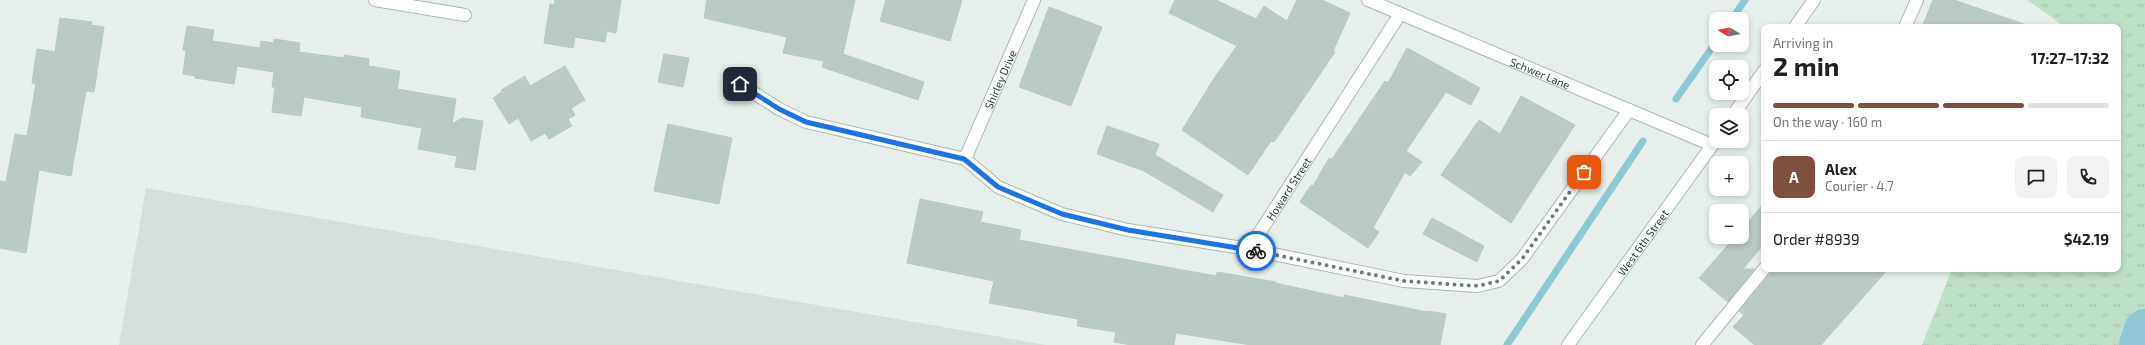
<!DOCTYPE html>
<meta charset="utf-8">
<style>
:root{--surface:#fff;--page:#f2f2f2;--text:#202124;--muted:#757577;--line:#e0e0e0;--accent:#7f4e3f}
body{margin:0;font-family:"Exo 2",sans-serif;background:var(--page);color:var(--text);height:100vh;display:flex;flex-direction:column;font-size:15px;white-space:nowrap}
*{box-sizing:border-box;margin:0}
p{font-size:13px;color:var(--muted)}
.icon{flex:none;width:22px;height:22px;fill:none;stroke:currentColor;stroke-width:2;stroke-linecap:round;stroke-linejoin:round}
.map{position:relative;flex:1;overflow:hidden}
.side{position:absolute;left:1761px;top:24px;width:360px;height:248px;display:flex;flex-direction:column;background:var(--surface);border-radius:8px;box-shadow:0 2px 6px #0003}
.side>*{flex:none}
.needle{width:26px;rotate:280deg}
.tools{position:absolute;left:1709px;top:12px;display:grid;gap:8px}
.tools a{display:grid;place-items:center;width:40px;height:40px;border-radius:8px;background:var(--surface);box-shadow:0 2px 6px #0003;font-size:20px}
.pin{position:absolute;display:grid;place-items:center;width:34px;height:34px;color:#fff;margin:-17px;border-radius:8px;box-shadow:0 2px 6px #0006}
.courier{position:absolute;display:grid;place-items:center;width:40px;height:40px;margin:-20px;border:3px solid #1a73e8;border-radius:50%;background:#fff;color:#222;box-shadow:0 1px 5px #0007}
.overview em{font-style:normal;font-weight:700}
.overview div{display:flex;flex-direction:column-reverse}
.overview{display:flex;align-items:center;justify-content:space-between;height:68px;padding:0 12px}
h1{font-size:26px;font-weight:700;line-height:30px}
.bar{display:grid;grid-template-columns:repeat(4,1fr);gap:6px 4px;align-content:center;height:48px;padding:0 12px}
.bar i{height:5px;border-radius:3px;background:var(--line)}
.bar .current{background:var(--accent)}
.bar p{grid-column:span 4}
.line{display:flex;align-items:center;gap:10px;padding:0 12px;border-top:1px solid var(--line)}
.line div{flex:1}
.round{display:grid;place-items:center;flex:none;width:42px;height:42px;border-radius:8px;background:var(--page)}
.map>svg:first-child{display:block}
.built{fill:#d4dfda}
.grass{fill:url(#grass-tufts)}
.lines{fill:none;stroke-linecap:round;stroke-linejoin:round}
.stream{stroke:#8ec9d4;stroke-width:7}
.river{stroke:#8ec9d4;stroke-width:42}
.building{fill:#bbcac4;stroke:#b8c9c2}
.lane-casing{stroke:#a8b8b2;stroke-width:14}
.street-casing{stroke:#a8b8b2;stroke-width:14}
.secondary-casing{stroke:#a4bbb3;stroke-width:14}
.lane{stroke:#fff;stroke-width:12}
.street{stroke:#fff;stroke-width:12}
.secondary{stroke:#fff;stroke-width:12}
.done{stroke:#687f78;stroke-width:4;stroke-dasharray:0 7.2}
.route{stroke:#1a73e8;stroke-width:5}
.labels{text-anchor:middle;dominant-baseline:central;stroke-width:3.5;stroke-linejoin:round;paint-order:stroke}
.street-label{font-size:11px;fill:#24423a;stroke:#f7fbf9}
</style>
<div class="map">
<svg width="2145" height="345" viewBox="0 0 2145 345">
<defs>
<pattern id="grass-tufts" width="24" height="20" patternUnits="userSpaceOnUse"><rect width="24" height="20" fill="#bfe0c8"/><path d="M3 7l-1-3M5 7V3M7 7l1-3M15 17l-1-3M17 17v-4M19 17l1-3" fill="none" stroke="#a4c1ad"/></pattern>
</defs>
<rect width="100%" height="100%" fill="#e6efeb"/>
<path class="built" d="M 146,188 L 1046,345 L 119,345 Z"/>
<path class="grass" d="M 2027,0 L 2145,0 L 2145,345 L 1922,345 L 1952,269 L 2118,269 L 2118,27 L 2065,27 Z"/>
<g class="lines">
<g class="stream">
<path d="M 1732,19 L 1745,0"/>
<path d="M 1676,99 L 1716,42"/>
<path d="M 1507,345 L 1643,141"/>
</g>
<path class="river" d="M 2140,345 L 2145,330"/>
</g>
<g class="building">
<path d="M 555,0 L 621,0 L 616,33 L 607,31 L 605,42 L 575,37 L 573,48 L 544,43 L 550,4 L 554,5 Z"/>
<path d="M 707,0 L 855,0 L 843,54 L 924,82 L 918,100 L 822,67 L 824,61 L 783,53 L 787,37 L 704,18 Z"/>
<path d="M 886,0 L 962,0 L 950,41 L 880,21 Z"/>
<path d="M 1175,0 L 1216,0 L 1256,19 L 1264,6 L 1287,21 L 1297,0 L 1322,0 L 1350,13 L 1333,51 L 1335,52 L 1274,142 L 1271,141 L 1248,175 L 1182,130 L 1215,77 L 1237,46 L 1169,13 Z"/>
<path d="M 1933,0 L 1954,0 L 2024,24 L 2023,27 L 1922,27 Z"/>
<path d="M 1049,7 L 1102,27 L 1071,106 L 1019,87 Z"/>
<path d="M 60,18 L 92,22 L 91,25 L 104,27 L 94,92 L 86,91 L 71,176 L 39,170 L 26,253 L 0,248 L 0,181 L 6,182 L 15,134 L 27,136 L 36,84 L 32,83 L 37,49 L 55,52 Z"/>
<path d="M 187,26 L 214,30 L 212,41 L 260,48 L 261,41 L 274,43 L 274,39 L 300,43 L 299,52 L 344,58 L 344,55 L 369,59 L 368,66 L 400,71 L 397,89 L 456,99 L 452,124 L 462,118 L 483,121 L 475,170 L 455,167 L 457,156 L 418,149 L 422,128 L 361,117 L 362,107 L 304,97 L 301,116 L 272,112 L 275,87 L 272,87 L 274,72 L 237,66 L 234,84 L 195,78 L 195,76 L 183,74 L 186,51 L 183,50 Z"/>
<path d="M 1407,48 L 1480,88 L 1471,105 L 1446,92 L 1406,151 L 1422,162 L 1410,176 L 1405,172 L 1373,228 L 1379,232 L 1368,248 L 1300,202 L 1311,185 L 1313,186 L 1329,158 L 1332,159 L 1385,81 L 1388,83 Z"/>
<path d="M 664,54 L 689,58 L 683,87 L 658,82 Z"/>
<path d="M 565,66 L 585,100 L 571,108 L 575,115 L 568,119 L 572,126 L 549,139 L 545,133 L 531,141 L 518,118 L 509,124 L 493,98 L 502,92 L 501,90 L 525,76 L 530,86 Z"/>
<path d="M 1521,96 L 1575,125 L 1511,223 L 1441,175 L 1479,120 L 1500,134 Z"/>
<path d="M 668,124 L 732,138 L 719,204 L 654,191 Z"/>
<path d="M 1107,126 L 1159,144 L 1155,155 L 1223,195 L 1213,212 L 1144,171 L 1097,154 Z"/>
<path d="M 920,199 L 983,212 L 980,222 L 1021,230 L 1019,240 L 1216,276 L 1217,272 L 1276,282 L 1275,283 L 1344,298 L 1344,295 L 1427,312 L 1428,311 L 1446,314 L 1440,345 L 1251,345 L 1176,333 L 1174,345 L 1131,345 L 1114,342 L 1116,332 L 1077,326 L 1078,319 L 989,303 L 994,281 L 907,263 Z"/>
<path d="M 1764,203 L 1764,244 L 1743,269 L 1754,269 L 1728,302 L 1699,278 L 1735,237 L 1742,237 L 1742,229 Z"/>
<path d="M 1432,218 L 1484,246 L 1477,262 L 1423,234 Z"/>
<path d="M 1771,269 L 1888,269 L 1821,345 L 1755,345 L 1733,327 L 1744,315 L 1739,311 L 1770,274 Z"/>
</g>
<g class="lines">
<g class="lane-casing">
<g id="lane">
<path d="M 1905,27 L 1917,0"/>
<path d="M 1702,345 L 1764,269"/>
</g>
</g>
<g class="street-casing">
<g id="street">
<path d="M 375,0 L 465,15"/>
<path id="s1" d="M 1368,0 L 1712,145"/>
<path d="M 740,84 L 779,109 L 806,122 L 965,159 L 998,187 L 1062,214 L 1128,230 L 1249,249 L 1404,281 L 1477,286 L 1499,281 L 1522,259 L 1629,110"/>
<path id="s2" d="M 965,159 L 1034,0"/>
<path id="s3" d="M 1249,249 L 1400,14"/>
</g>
</g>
<g class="secondary-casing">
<g id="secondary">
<path d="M 1795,27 L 1814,0"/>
<path d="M 1733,115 L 1764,71"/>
<path id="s4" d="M 1568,345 L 1716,140"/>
</g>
</g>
<use href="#lane" class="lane"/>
<use href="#street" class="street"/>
<use href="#secondary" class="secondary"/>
</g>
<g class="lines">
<path class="done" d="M 1256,251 L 1404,281 L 1478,286 L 1499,281 L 1522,259 L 1584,172"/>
<path class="route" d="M 740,84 L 779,109 L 806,122 L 964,159 L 998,187 L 1062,214 L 1128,230 L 1256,251"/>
</g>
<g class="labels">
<g class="street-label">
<text stroke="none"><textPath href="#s1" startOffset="187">Schwer Lane</textPath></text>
<text stroke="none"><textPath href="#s2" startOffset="87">Shirley Drive</textPath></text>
<text stroke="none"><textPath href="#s3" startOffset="72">Howard Street</textPath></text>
<text stroke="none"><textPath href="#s4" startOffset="127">West 6th Street</textPath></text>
</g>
</g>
</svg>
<div class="tools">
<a><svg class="needle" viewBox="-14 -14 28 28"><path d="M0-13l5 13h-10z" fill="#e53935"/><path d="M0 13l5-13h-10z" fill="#757577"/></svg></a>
<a><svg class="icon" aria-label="locate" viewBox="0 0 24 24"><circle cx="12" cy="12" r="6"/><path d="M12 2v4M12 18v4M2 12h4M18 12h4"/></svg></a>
<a><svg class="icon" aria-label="layers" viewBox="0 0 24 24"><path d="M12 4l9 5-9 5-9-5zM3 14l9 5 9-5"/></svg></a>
<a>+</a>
<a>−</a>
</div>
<div class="pin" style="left:1584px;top:172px;background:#ea580c"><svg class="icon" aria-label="bag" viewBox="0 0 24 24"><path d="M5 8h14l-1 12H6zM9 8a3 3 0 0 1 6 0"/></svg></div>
<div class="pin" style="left:740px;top:84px;background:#1f2937"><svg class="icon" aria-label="home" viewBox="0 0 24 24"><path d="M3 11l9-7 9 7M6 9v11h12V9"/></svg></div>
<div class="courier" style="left:1256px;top:251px"><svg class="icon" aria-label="bike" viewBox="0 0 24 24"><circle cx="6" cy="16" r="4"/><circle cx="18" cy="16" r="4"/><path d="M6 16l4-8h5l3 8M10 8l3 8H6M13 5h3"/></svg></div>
<section class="side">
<div class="overview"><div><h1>2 min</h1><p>Arriving in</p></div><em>17:27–17:32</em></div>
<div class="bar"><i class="current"></i><i class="current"></i><i class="current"></i><i></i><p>On the way · 160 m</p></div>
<div class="line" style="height:72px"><b class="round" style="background:var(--accent);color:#fff">A</b><div><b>Alex</b><p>Courier · 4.7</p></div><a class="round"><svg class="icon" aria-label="chat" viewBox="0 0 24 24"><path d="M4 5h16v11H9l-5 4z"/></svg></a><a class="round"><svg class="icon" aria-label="phone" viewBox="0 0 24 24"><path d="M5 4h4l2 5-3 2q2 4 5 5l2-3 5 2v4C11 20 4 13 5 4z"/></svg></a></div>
<div class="line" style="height:52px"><div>Order #8939</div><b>$42.19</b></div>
</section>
</div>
